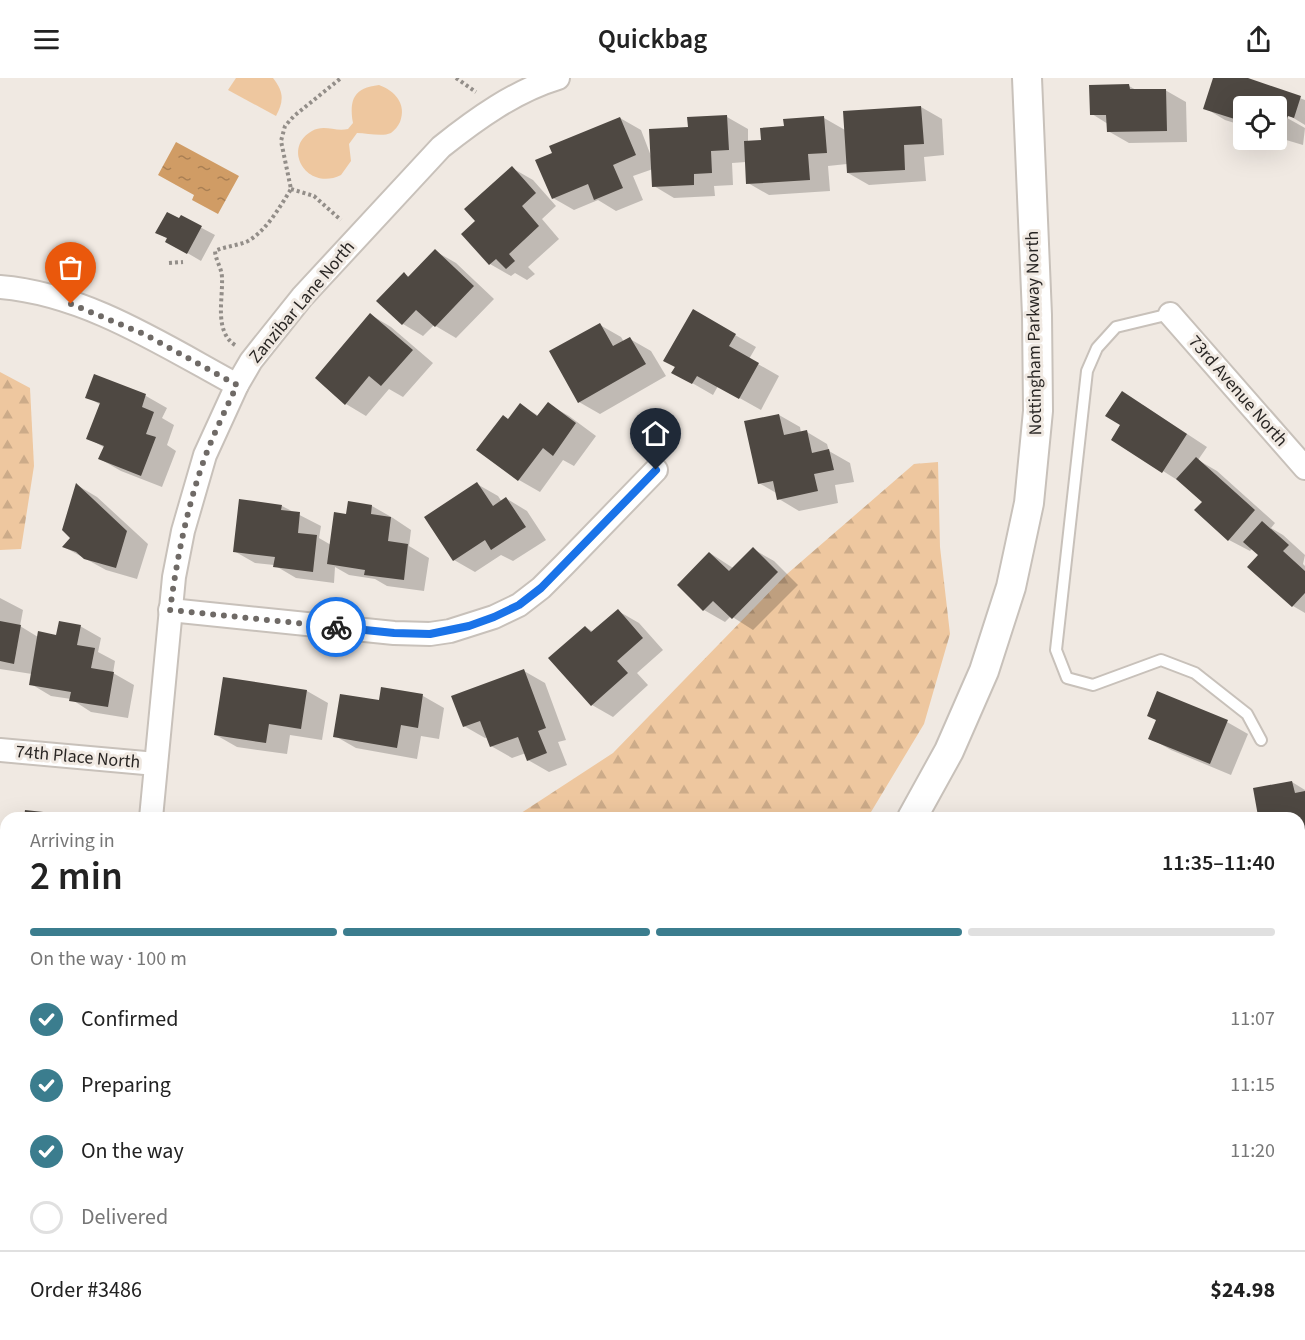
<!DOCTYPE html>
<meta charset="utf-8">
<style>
:root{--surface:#fff;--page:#f2f2f2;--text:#222;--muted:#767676;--line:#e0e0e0;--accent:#3b7d8e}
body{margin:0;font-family:"Source Sans 3",sans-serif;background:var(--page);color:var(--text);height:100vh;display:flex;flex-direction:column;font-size:22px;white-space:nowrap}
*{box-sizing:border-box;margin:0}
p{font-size:20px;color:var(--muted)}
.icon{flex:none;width:33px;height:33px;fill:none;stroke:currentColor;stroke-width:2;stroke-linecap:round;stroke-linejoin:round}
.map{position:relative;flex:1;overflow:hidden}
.sheet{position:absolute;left:0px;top:734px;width:1305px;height:530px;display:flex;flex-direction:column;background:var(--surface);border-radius:18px 18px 0 0;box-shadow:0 6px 24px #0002}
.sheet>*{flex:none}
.tools{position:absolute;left:1233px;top:18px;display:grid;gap:12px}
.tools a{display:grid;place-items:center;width:54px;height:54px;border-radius:6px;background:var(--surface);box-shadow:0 6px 24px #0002;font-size:30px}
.pin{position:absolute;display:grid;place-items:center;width:51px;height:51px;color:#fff;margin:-62px -26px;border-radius:50% 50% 50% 0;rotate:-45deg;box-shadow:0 0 6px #0007}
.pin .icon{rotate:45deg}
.courier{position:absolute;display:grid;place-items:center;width:60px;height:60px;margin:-30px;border:4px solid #1a73e8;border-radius:50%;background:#fff;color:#222;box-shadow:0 2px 8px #0007}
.headline em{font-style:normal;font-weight:600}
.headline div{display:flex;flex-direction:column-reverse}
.headline{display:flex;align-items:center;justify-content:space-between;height:102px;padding:0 30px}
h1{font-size:39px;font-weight:600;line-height:45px}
.bar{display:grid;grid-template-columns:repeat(4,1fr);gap:9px 6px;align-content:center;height:72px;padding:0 30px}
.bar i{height:8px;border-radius:4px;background:var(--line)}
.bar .active{background:var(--accent)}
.bar p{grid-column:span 4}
.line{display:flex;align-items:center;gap:15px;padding:0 30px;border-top:2px solid var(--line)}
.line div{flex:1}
ol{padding:0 30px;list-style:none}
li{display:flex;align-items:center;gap:18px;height:66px}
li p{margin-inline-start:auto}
li .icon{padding:6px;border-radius:50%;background:var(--accent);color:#fff;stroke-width:4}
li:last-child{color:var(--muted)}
li i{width:33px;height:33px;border:3px solid var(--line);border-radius:50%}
header{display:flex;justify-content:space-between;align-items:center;height:78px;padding:0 30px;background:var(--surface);font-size:27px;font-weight:600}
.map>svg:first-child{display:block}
.forest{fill:url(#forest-firs)}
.green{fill:#eec79f}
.water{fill:url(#water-ripples)}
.shadow{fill:#0003}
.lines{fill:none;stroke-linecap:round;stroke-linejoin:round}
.river{stroke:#d09c65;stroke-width:45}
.building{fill:#4e4842}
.service-casing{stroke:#c8c1ba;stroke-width:14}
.minor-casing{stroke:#c8c1ba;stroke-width:26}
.tertiary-casing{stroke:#c8c1ba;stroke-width:32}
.path{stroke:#938e89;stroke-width:4;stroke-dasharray:3 3;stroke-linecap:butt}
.service{stroke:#fff;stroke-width:10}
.minor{stroke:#fff;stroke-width:22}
.tertiary{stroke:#fff;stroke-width:28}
.done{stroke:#6f6a66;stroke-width:6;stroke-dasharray:0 10.8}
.route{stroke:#1a73e8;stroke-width:8}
.labels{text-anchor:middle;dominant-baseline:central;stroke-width:6;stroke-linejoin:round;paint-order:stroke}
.street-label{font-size:18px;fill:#292624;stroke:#f0e9e2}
</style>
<header><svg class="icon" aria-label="menu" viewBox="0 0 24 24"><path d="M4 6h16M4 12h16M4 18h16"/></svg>Quickbag<svg class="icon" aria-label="share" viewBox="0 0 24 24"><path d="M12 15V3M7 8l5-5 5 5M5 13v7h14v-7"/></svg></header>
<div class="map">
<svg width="1305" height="1262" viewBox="0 0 1305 1262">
<defs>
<pattern id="forest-firs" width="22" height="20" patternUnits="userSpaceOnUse" patternTransform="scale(1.5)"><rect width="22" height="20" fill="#eec79f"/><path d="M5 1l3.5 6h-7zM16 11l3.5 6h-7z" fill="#ccab89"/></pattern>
<pattern id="water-ripples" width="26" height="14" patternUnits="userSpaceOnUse" patternTransform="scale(1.5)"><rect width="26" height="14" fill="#d09c65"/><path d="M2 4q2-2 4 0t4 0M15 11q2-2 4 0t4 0" fill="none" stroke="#a97f53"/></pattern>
</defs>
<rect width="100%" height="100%" fill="#f0e9e2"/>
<g class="forest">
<path d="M 0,294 L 30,310 L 34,388 L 21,471 L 0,472 Z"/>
<path d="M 938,384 L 940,469 L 950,556 L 924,646 L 868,739 L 515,739 L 613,675 L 787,496 L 914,386 Z"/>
<path d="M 170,1257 L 497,1257 L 496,1262 L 171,1262 Z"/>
</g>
<g class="green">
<path d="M 236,0 L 273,0 C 284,14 284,23 276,38 L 228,12 Z"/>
<path d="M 379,7 C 395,13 407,26 400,44 C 398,48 395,52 391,55 C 382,59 367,55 357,55 L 349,66 L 351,83 L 341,97 C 307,114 281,70 312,53 C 324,46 335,54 348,51 L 353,45 C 349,21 354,10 379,7 Z"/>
</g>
<path class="water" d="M 176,64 L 239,98 L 218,136 L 192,122 L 194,117 L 158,97 Z"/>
<g class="shadow">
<path d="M 1214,0 L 1243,0 L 1305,22 L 1305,47 L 1282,33 L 1280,36 L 1305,50 L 1303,67 L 1276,59 L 1276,28 L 1244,28 L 1244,48 L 1225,42 L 1205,30 Z"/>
<path d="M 1129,8 L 1138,13 L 1165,12 L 1186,24 L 1187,64 L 1129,65 L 1108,53 L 1108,46 L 1092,36 Z"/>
<path d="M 921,29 L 942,41 L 944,77 L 924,79 L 926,103 L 869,107 L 848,95 L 847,86 L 828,88 L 830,113 L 769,117 L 748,105 L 746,84 L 732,85 L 733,107 L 714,108 L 715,118 L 674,120 L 654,108 L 653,91 L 633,98 L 643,122 L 616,133 L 598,122 L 574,132 L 553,120 L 620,40 L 641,52 L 651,78 L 689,51 L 727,39 L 748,51 L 748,64 L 763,63 L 786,50 L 824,40 L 845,52 Z"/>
<path d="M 512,90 L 533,102 L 556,128 L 542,141 L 559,161 L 528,189 L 535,196 L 527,202 L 515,195 L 511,198 L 490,186 L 463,156 L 477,144 Z"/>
<path d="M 181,139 L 215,157 L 201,183 L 167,163 L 168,161 L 157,155 L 180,142 Z"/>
<path d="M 435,173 L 456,185 L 494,221 L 456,260 L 434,247 L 423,258 L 403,246 L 404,196 L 410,199 Z"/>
<path d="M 693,233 L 756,269 L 749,281 L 779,298 L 761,332 L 718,308 L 713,317 L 673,294 Z"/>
<path d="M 371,237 L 391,249 L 433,285 L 403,319 L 389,311 L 366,338 L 346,326 Z"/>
<path d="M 600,247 L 621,259 L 624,264 L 630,261 L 651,273 L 666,298 L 600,336 L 579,324 Z"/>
<path d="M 95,298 L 146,318 L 167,330 L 162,340 L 174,347 L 167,367 L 176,373 L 162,409 L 121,393 L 100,381 L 105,370 L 88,360 L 101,327 L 87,319 Z"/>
<path d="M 548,326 L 569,338 L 596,358 L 574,388 L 563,382 L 540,414 L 519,402 L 478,372 L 509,342 L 520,327 L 539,338 Z"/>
<path d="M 1143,327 L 1207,369 L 1198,382 L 1217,393 L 1275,445 L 1271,450 L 1283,457 L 1305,477 L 1303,486 L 1305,488 L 1305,535 L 1293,528 L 1260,477 L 1253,470 L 1250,473 L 1229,462 L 1204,424 L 1182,405 L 1163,393 Z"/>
<path d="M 779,337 L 800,349 L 801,355 L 807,354 L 827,366 L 829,373 L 850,385 L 854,404 L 835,407 L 838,425 L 799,433 L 779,421 L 778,416 L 759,405 Z"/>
<path d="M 477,406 L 498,418 L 502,424 L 507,421 L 527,433 L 546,462 L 513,483 L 501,477 L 475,494 L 454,482 Z"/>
<path d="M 77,407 L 97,419 L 148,466 L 137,501 L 106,492 L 64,469 L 72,460 Z"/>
<path d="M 282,428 L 321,448 L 319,460 L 331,467 L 347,438 L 372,428 L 393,440 L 411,452 L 409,468 L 429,480 L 424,513 L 387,508 L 375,501 L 349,497 L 335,489 L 334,505 L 296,500 L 274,487 L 255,485 L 234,473 Z"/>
<path d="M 753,471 L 774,483 L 798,507 L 753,552 L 731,538 L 725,544 L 704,532 L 679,507 L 710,475 L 733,490 Z"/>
<path d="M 0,520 L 23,532 L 20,548 L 38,559 L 58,558 L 80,548 L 101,560 L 98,574 L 115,583 L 113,595 L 134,607 L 128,640 L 91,634 L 71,621 L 51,618 L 31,606 L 32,596 L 0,591 Z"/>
<path d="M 618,533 L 639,545 L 663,572 L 637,595 L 648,607 L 613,639 L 592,627 L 585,549 L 594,554 Z"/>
<path d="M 524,593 L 545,605 L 566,662 L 558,664 L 567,687 L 549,694 L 528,682 L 526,675 L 512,680 L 491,668 L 488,659 L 485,660 L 464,648 Z"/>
<path d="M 225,600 L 307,613 L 328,625 L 322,662 L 290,657 L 287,676 L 237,669 L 216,657 Z"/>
<path d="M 423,618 L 444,630 L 439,661 L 421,658 L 417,681 L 356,670 L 335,658 L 381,624 Z"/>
<path d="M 1157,643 L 1227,644 L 1248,656 L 1231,697 L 1171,672 L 1150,660 Z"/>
<path d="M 1292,704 L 1305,712 L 1305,774 L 1299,771 L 1299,740 L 1263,740 L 1260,737 Z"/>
<path d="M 0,759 L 6,763 L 6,802 L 0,803 Z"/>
<path d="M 6,1044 L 6,1121 L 0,1117 L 0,1047 L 2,1048 Z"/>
<path d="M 9,1257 L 56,1257 L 61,1262 L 2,1262 Z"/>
</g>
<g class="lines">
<g class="river">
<path d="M 1299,967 L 1305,962"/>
<path d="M 779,1257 L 780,1262"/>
</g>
</g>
<g class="building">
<path d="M 1213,0 L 1248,0 L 1301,18 L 1294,40 L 1288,38 L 1282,56 L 1276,55 L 1276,28 L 1244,28 L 1244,44 L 1203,31 Z"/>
<path d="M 1129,6 L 1130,11 L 1166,11 L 1167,53 L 1107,54 L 1106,37 L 1090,37 L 1089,7 Z"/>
<path d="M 921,28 L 924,66 L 904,67 L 905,92 L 847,95 L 843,33 Z"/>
<path d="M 727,37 L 729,72 L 711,73 L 712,95 L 694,96 L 694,107 L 652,109 L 649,51 L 688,49 L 687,39 Z"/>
<path d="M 824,38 L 827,75 L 808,76 L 810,102 L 746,106 L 744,63 L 761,62 L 760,50 L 784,48 L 783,41 Z"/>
<path d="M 620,39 L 636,77 L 613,87 L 623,110 L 594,122 L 588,106 L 552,121 L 535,82 L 552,75 L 549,68 Z"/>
<path d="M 512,88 L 536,115 L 522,128 L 539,148 L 509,176 L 515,183 L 506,191 L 496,181 L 489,187 L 461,156 L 475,143 L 464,131 Z"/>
<path d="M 167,134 L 179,140 L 181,137 L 202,148 L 187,176 L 165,164 L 167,160 L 155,155 Z"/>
<path d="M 435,171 L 474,208 L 435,249 L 416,232 L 402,247 L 376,223 L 404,194 L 408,199 Z"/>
<path d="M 693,231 L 736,256 L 729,268 L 759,285 L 739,321 L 697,298 L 692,306 L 671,295 L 675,289 L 663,283 Z"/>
<path d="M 370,235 L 413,272 L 381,308 L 369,298 L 345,327 L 315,300 Z"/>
<path d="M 600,245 L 613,268 L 630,259 L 646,286 L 578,325 L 549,273 Z"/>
<path d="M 94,296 L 146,316 L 142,329 L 154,334 L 146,356 L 156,359 L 141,398 L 98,381 L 104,368 L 86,361 L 100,325 L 85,320 Z"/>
<path d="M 1122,313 L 1187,356 L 1162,395 L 1111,362 L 1120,347 L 1105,338 Z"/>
<path d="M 548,324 L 576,345 L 553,378 L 543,370 L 518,403 L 476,372 L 503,337 L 508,341 L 520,325 L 537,338 Z"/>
<path d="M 779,336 L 784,357 L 807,352 L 812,375 L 829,371 L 834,392 L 814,396 L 818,413 L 777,422 L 773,403 L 758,406 L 744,343 Z"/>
<path d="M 1196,379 L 1255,432 L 1228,463 L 1194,432 L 1202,424 L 1176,401 Z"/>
<path d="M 477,404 L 493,428 L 506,419 L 526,449 L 491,472 L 485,462 L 453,483 L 424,439 Z"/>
<path d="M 76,405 L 127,453 L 116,490 L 84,481 L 76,474 L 62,469 L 70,460 L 62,452 Z"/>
<path d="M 239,421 L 282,427 L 281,432 L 300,434 L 298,455 L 317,457 L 313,494 L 273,489 L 275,479 L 233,474 Z"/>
<path d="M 348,423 L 372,427 L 371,436 L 391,439 L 388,463 L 408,466 L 404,502 L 364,497 L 365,492 L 327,486 L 334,434 L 346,436 Z"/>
<path d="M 1262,443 L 1289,467 L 1283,473 L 1305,493 L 1305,515 L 1292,529 L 1247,489 L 1258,477 L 1243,464 Z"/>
<path d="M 753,469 L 778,494 L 732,541 L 713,523 L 703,533 L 677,507 L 709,474 L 729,493 Z"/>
<path d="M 618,531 L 643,560 L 617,583 L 628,595 L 591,628 L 548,580 L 585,548 L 591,554 Z"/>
<path d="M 0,543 L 21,547 L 14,586 L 0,583 Z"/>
<path d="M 59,543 L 81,547 L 77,567 L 95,570 L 91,590 L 114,594 L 108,629 L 69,623 L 71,614 L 29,607 L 38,553 L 56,557 Z"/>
<path d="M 524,591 L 546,650 L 538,653 L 547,675 L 527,683 L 518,659 L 490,669 L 480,643 L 463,649 L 451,618 Z"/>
<path d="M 223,599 L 307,612 L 301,651 L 269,646 L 266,665 L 214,657 Z"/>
<path d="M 381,609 L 423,616 L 418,650 L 401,647 L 397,670 L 333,659 L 340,616 L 379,622 Z"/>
<path d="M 1157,613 L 1228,642 L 1210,686 L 1148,661 L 1156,642 L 1147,638 Z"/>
<path d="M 1292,703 L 1295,715 L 1305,713 L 1305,767 L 1302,768 L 1301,760 L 1299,760 L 1299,740 L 1278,740 L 1277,735 L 1258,738 L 1253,710 Z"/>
<path d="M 25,732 L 71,737 L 71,740 L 24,740 Z"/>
<path d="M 211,734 L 244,738 L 244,740 L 211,740 Z"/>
<path d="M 5,963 L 6,963 L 6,1008 L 0,1006 L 0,981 Z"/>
<path d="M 6,1041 L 6,1101 L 0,1109 L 0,1049 Z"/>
<path d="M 6,1257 L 46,1257 L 50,1262 L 0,1262 Z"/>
</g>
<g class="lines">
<g class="service-casing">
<path id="service" d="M 1170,236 L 1116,249 L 1097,270 L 1087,293 L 1056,572 L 1067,600 L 1093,607 L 1161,582 L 1195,595 L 1247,636 L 1261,662"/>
</g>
<g class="minor-casing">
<g id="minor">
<path d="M 0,209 C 86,216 163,267 237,307"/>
<path d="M 1170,236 L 1305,390"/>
<path d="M 170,532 L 394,555 L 430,556 L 450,553 L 494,539 L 519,527 L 541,510 L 564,487 L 656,392"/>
<path d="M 0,672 L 156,686"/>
<path d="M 151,740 L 174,499 L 183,453 L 205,377 L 237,307 L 251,283 L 302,219 L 441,69 C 476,41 515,13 558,0"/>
<path d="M 0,1189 L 6,1184"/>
</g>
</g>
<g class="tertiary-casing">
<g id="tertiary">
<path d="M 912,740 L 949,673 L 984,593 L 1011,509 L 1029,425 L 1038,333 L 1037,237 L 1027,0"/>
<path d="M 543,1262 L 545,1257"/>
</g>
</g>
<g class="path">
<path d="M 456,0 L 476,14"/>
<path d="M 291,111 L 314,118 L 341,142"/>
<path d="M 169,185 L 183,184"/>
<path d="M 235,267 C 214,253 223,222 222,200 C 222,190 216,184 215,173 C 226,168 237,168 248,163 C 266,153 280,129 291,111 L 281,63 L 285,48 L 294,38 L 341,0"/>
<path d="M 584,1262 L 586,1257"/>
</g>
<use href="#service" class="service"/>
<use href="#minor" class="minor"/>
<use href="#tertiary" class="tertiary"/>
</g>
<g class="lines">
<path class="done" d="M 71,226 L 144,256 L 237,307 C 226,331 214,355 205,379 C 187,429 177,480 170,532 L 336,549"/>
<path class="route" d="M 336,549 L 394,555 L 430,556 L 469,548 L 494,539 L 519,527 L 541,510 L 656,392"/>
</g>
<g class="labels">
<g class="street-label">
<text transform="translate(302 224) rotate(-50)">Zanzibar Lane North</text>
<text transform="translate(1034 255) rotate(-91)">Nottingham Parkway North</text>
<text transform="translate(1238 313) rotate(49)">73rd Avenue North</text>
<text transform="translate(78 679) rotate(5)">74th Place North</text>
</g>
</g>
</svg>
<div class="tools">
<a><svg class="icon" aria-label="locate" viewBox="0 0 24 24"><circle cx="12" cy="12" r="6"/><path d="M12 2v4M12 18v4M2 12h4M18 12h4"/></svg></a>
</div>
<div class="pin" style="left:71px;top:226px;background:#ea580c"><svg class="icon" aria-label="bag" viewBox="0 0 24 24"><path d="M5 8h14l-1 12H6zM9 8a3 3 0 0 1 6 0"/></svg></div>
<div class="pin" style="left:656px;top:392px;background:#1f2937"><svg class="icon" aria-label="home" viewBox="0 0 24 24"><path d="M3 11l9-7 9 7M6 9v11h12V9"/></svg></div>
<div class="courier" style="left:336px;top:549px"><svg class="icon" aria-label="bike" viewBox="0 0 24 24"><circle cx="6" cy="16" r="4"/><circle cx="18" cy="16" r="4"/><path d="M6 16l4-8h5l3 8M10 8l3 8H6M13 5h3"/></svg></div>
<section class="sheet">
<div class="headline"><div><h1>2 min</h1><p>Arriving in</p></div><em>11:35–11:40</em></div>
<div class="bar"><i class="active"></i><i class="active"></i><i class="active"></i><i></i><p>On the way · 100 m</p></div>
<ol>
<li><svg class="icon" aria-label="check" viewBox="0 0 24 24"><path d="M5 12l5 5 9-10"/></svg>Confirmed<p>11:07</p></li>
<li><svg class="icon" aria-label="check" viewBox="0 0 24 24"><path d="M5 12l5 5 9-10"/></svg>Preparing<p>11:15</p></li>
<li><svg class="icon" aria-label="check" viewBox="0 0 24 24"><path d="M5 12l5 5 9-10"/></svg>On the way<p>11:20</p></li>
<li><i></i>Delivered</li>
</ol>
<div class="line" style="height:78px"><div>Order #3486</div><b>$24.98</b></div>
</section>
</div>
